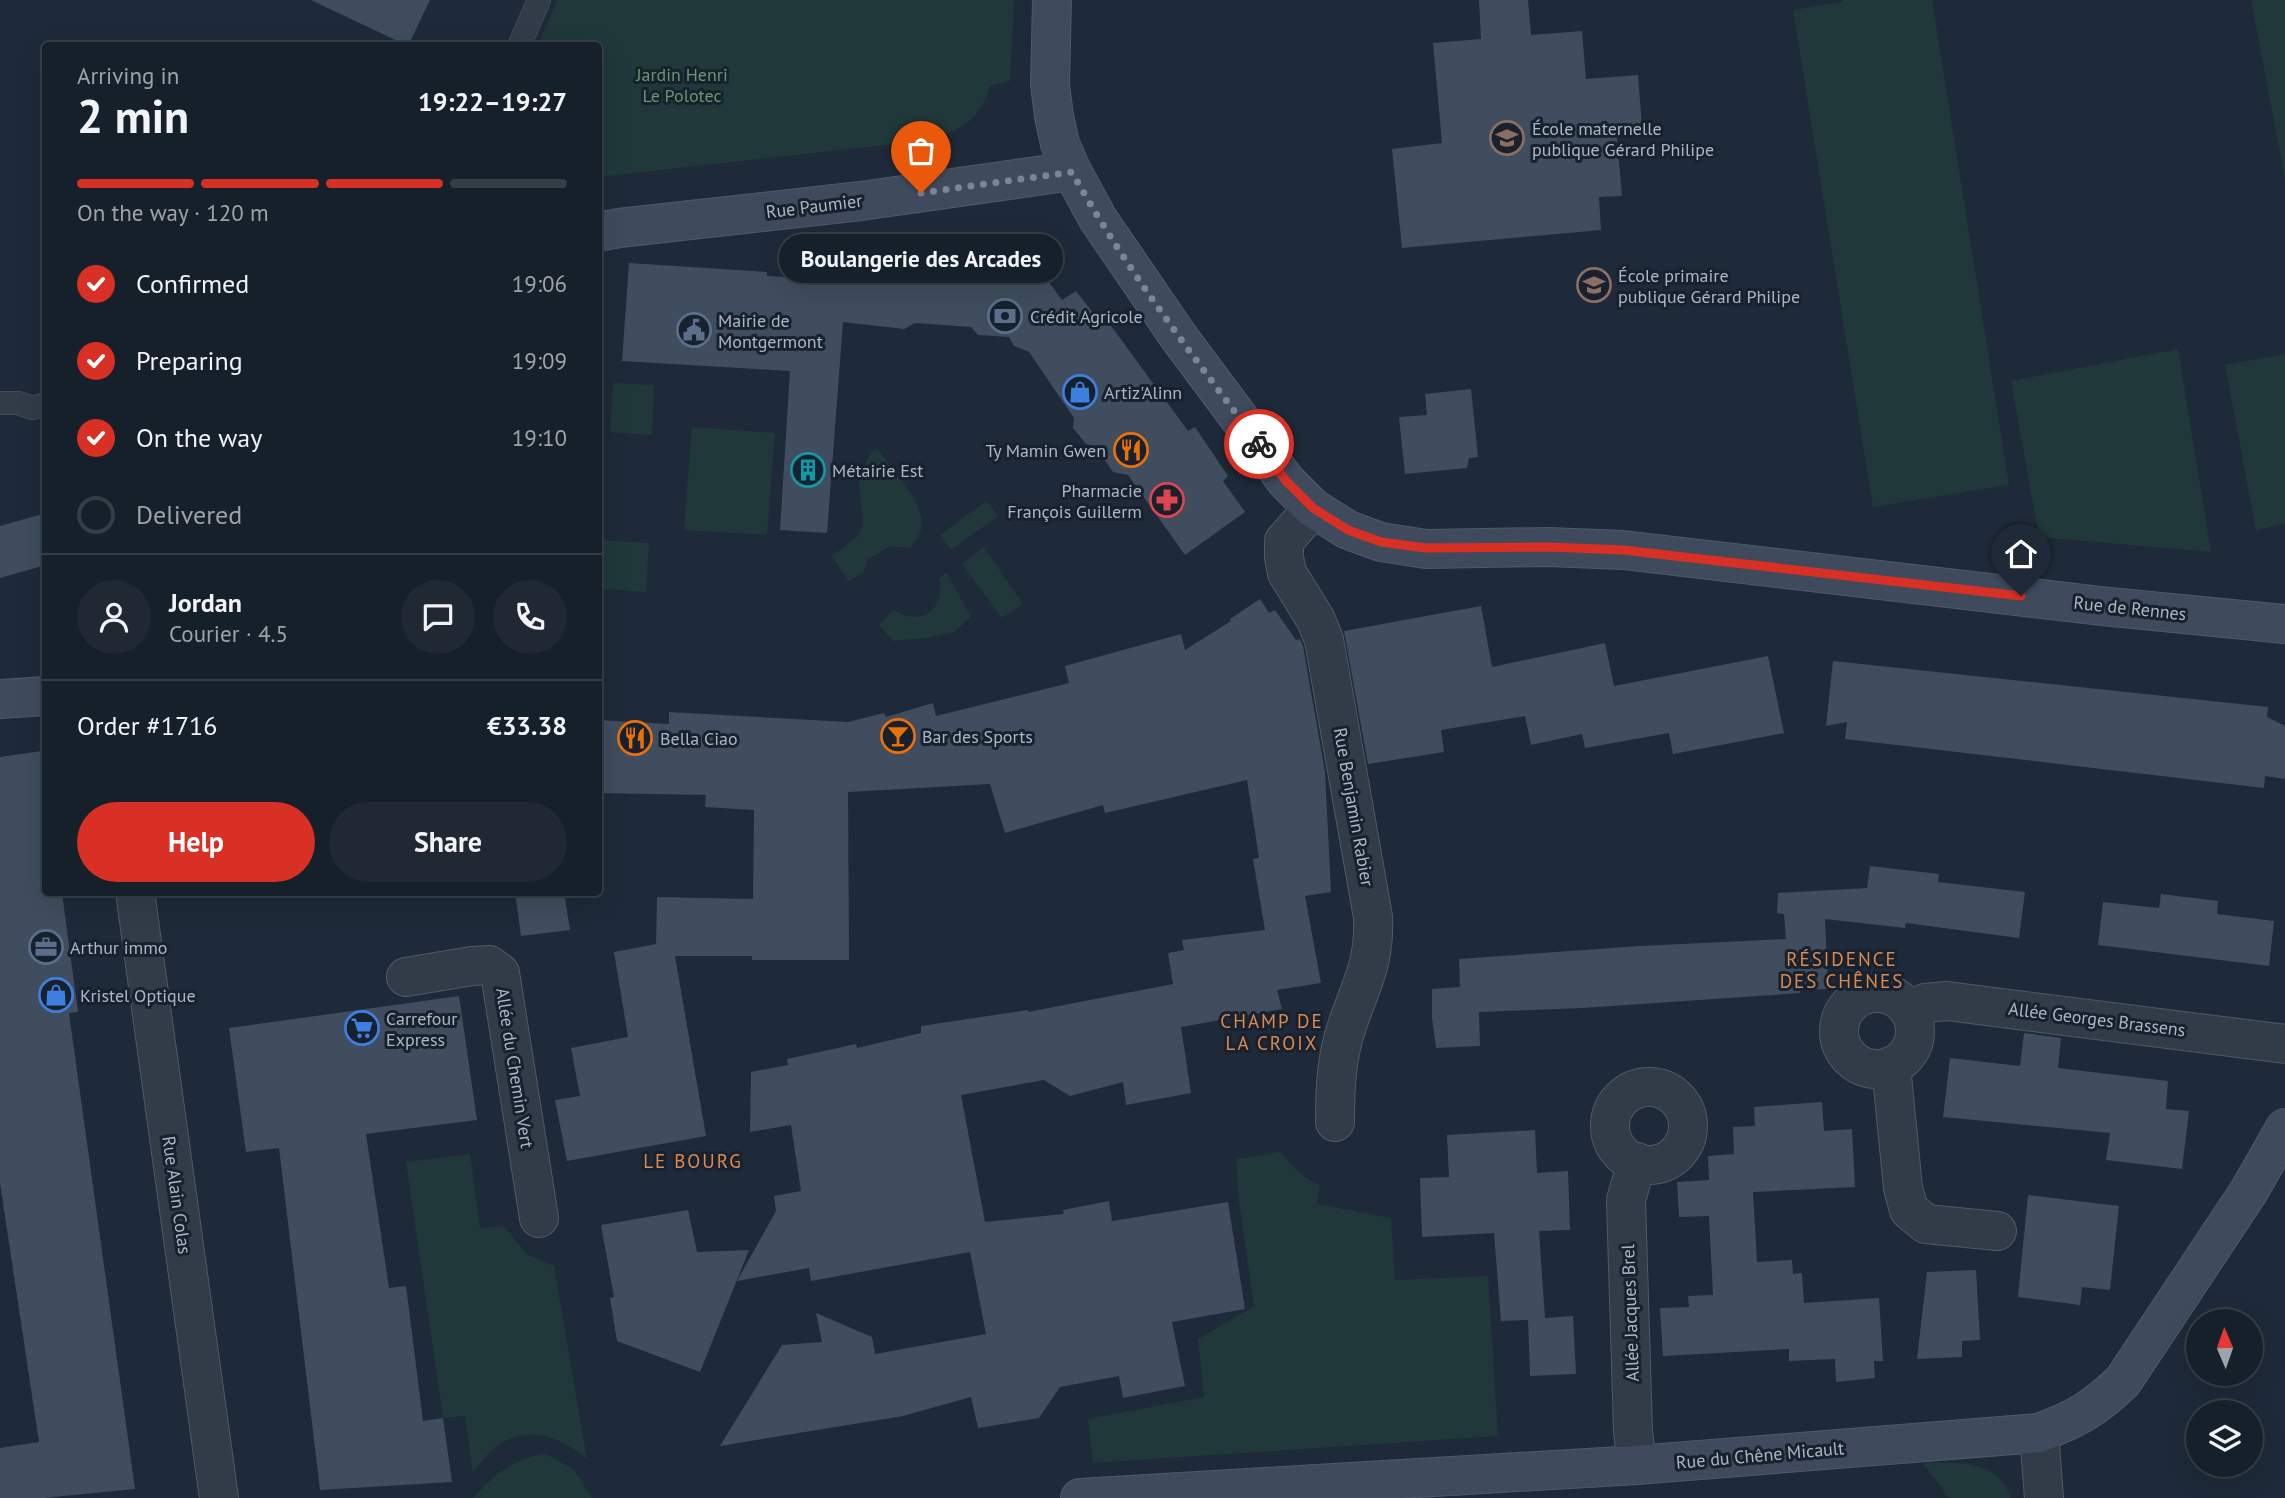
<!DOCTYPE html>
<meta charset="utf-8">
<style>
:root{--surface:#16202b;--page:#1f2833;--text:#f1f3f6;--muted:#9ea3a9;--line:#353e47;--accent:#d93025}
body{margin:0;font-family:"PT Sans",sans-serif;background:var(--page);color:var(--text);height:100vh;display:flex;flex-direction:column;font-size:26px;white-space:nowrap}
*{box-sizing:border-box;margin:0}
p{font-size:23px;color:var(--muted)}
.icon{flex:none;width:38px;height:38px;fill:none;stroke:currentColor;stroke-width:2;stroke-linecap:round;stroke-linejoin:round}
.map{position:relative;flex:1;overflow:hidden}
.side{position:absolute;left:42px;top:42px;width:560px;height:854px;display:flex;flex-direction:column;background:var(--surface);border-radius:7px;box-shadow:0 7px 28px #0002,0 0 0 2px var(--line)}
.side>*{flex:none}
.needle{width:46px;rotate:358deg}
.tools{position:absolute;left:2186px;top:1309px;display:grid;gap:14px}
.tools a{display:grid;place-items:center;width:77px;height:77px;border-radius:50%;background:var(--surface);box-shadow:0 7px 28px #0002,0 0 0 2px var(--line);font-size:35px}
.pin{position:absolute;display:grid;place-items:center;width:60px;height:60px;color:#fff;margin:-72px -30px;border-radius:50% 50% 50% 0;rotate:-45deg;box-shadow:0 0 7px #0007}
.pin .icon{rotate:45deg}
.courier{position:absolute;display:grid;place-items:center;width:70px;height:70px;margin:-35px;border:5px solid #d93025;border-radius:50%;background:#fff;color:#222;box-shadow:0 2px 9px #0007}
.bubble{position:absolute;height:49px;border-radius:24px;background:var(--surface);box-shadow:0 7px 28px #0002,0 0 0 2px var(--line);font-size:23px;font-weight:700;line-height:49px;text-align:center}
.summary em{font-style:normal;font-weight:700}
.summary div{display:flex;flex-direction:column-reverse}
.summary{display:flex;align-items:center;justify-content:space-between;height:119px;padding:0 35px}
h1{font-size:46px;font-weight:700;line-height:52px}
.bar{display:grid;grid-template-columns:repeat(4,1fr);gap:10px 7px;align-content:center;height:84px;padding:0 35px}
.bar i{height:9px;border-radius:5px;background:var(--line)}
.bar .selected{background:var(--accent)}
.bar p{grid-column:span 4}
.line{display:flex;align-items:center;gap:18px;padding:0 35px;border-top:2px solid var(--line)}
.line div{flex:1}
.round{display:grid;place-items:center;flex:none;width:74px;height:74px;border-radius:37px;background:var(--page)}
ol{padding:0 35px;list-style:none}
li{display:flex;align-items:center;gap:21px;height:77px}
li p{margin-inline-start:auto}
li .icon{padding:7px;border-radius:50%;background:var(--accent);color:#fff;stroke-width:4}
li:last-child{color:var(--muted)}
li i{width:38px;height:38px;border:4px solid var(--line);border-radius:50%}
.primary-button{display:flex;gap:14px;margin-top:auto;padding:14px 35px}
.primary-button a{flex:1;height:80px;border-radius:42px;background:var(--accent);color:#fff;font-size:28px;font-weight:700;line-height:80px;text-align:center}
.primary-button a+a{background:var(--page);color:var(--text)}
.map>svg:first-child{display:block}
.green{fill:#20383a}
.building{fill:#3f4d5e}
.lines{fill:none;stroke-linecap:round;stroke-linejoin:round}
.lane-casing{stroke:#4f5a67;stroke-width:24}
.street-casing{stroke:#4f5a67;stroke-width:40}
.secondary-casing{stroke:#4f5a67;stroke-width:40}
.lane{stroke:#323c49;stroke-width:23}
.street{stroke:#323c49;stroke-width:38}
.secondary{stroke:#3f4b5d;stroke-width:38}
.done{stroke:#7a8695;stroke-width:7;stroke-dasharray:0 12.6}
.route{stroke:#d93025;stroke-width:9}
.labels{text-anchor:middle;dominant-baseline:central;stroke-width:6;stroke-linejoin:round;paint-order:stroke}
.park-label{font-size:18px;fill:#62996d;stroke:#18212e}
.poi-label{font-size:18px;fill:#acb7c6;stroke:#18212e;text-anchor:start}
.street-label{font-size:18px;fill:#acb7c6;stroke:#18212e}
.neighbourhood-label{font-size:19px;letter-spacing:2px;fill:#dd8a51;stroke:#18212e}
</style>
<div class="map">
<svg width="2285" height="1498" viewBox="0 0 2285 1498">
<rect width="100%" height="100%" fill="#1e2a39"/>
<g class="green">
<path d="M 557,0 L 1014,0 L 1010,81 L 990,86 C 976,135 939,137 895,144 L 599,177 L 598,46 L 538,45 Z"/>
<path d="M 1842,0 L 1932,0 L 2009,485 L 1873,507 L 1793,10 L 1842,2 Z"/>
<path d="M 2251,0 L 2285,0 L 2285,179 Z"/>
<path d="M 2178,349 L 2211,552 L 2039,537 L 2011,381 Z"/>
<path d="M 2285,354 L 2285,524 L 2256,530 L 2225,365 Z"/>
<path d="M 613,383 L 654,385 L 652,435 L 610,432 Z"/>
<path d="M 692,427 L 775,433 L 767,535 L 684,530 Z"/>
<path d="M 877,448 C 891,468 927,505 921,529 C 920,536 914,542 910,548 L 891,546 L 868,559 L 864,572 L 848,581 L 832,556 L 858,536 L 863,524 L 859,482 L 870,453 Z"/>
<path d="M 986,501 L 998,516 L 951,550 L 940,535 Z"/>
<path d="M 599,540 L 649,543 L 646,592 L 599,589 Z"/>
<path d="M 984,547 L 1023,604 L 1002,618 L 962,564 Z"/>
<path d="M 946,572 L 971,617 L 954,632 L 925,638 L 893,641 L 879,625 L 893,610 C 920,627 946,611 939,579 Z"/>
<path d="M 1281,1152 C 1292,1168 1303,1177 1320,1185 L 1317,1204 L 1391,1218 L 1395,1280 L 1488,1276 L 1498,1436 L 1093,1463 L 1088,1419 L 1204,1397 L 1198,1339 L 1254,1306 L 1239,1201 L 1236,1159 Z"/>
<path d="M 470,1154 L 480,1228 L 503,1226 L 528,1255 L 554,1266 L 587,1459 C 557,1434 523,1423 491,1451 C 484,1457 478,1466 473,1473 L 465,1416 L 443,1418 L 406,1162 Z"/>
<path d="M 546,1454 L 574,1470 L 592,1498 L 473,1498 C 493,1475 515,1457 546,1454 Z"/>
<path d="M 1923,1463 C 1958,1463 1997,1458 2011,1498 L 1949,1498 Z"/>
</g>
<g class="building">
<path d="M 311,0 L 430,0 L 408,46 Z"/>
<path d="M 1479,0 L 1528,0 L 1531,35 L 1582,31 L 1586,79 L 1638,75 L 1642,126 L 1616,129 L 1622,196 L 1599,197 L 1601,230 L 1402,248 L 1392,149 L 1442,143 L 1433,43 L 1481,39 Z"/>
<path d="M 922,240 L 982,247 L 981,254 L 1019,256 L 1017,273 L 1045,277 L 1062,300 L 1076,291 L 1101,323 L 1106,319 L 1188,431 L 1195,427 L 1228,476 L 1223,481 L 1245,512 L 1185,555 L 1128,475 L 1113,472 L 1096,447 L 1086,444 L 1073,428 L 1074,418 L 1029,352 L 1014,346 L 1009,337 L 978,335 L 971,327 L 915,323 L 904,329 L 843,322 L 827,533 L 780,530 L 790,371 L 622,361 L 629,263 L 767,272 L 767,276 L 880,282 L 884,244 L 922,248 Z"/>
<path d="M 1471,389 L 1478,457 L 1469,458 L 1467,468 L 1405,474 L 1399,417 L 1427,415 L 1425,394 Z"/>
<path d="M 46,513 L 46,565 L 0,578 L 0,526 Z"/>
<path d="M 1260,599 L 1269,613 L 1275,610 L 1296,640 L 1300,639 L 1303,646 L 1325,772 L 1331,892 L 1305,896 L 1321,983 L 1277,990 L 1282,1009 L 1181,1027 L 1191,1093 L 1126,1105 L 1123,1082 L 1070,1096 L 1044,1080 L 961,1095 L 985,1222 L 1064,1214 L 1063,1210 L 1109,1201 L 1112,1221 L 1228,1202 L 1245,1309 L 1172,1322 L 1185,1386 L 1123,1398 L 1119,1376 L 1060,1387 L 1039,1418 L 978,1428 L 971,1397 L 903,1416 L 720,1446 L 782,1345 L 822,1342 L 816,1313 L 872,1337 L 875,1354 L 986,1334 L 970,1252 L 811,1281 L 809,1268 L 737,1281 L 776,1211 L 774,1196 L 801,1191 L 791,1125 L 750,1132 L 751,1072 L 788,1065 L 787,1059 L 856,1044 L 857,1048 L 921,1033 L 921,1026 L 1028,1010 L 1028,1012 L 1173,984 L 1168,953 L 1184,950 L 1182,940 L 1265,930 L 1253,859 L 1259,858 L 1247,780 L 1105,813 L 1103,805 L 1005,833 L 990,784 L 848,792 L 849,960 L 752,960 L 752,956 L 675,956 L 706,1136 L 567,1161 L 555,1100 L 580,1096 L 571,1048 L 628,1037 L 614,952 L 656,944 L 657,897 L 753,899 L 754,810 L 705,807 L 706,795 L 600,793 L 598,720 L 669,724 L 669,712 L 848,722 L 884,713 L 886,717 L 933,703 L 936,716 L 1069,683 L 1065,666 L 1181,634 L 1185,650 L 1231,621 L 1230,619 Z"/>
<path d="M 1481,606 L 1492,667 L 1605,643 L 1614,686 L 1768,656 L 1784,733 L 1673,754 L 1669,733 L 1585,748 L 1582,734 L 1531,745 L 1525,716 L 1441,730 L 1444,752 L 1368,764 L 1344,631 Z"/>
<path d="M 1833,661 L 2268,707 L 2267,717 L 2285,726 L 2285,779 L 2265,776 L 2264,788 L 1845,739 L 1847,722 L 1826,726 Z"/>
<path d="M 42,751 L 46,776 L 46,896 L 62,893 L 78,1012 L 69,1013 L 135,1489 L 43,1498 L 0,1498 L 0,1448 L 39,1442 L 0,1183 L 0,757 Z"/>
<path d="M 1870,866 L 1939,874 L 1938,882 L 2025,892 L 2019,938 L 1906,923 L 1905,928 L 1825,919 L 1828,989 L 1800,990 L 1800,993 L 1583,1008 L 1479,1012 L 1480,1046 L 1436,1048 L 1432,1018 L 1432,989 L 1460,987 L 1459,959 L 1640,946 L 1786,939 L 1784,914 L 1777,913 L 1778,893 L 1867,888 Z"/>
<path d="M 515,892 L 564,892 L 570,930 L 521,936 Z"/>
<path d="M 2161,894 L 2218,901 L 2217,914 L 2274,921 L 2269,966 L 2098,945 L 2103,902 L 2159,908 Z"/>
<path d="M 459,996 L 477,1120 L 366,1134 L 389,1288 L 406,1286 L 423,1421 L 443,1418 L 452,1482 L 320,1490 L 279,1148 L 246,1152 L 229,1028 Z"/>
<path d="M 2024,1033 L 2061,1038 L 2058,1068 L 2168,1081 L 2166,1109 L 2189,1111 L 2182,1169 L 2106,1160 L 2110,1133 L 1943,1117 L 1950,1058 L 2020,1066 Z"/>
<path d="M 1822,1102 L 1824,1131 L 1852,1129 L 1855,1187 L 1753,1192 L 1757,1262 L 1792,1260 L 1793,1274 L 1802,1273 L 1804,1303 L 1879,1298 L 1883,1361 L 1874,1361 L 1875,1378 L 1836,1382 L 1835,1359 L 1789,1361 L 1789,1349 L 1663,1356 L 1660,1308 L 1689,1307 L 1688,1296 L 1713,1295 L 1709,1216 L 1679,1217 L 1677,1182 L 1709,1180 L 1708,1156 L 1734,1154 L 1733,1127 L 1755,1126 L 1754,1107 Z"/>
<path d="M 1535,1130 L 1537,1173 L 1568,1171 L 1570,1230 L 1539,1231 L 1545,1318 L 1573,1316 L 1576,1374 L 1530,1376 L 1528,1320 L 1501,1321 L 1494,1233 L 1422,1237 L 1420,1178 L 1449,1177 L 1447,1135 Z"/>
<path d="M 2028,1195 L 2119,1206 L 2110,1290 L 2082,1287 L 2080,1305 L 2018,1297 Z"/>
<path d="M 688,1210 L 697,1252 L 749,1250 L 700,1372 L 617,1341 L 610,1298 L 614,1297 L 601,1225 Z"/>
<path d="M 1976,1270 L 1980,1340 L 1962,1341 L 1962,1357 L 1917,1359 L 1927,1272 Z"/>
</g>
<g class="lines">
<g class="lane-casing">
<g id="lane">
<path d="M 519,46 L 539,0"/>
<path d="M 0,403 L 18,403 L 33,408 L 46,404"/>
</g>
</g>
<g class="street-casing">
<g id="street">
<path d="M 1313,508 L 1284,541 L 1284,557 L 1287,573 L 1316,620 L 1324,640 L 1373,917 C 1375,964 1361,984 1347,1026 C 1336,1058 1335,1089 1335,1122"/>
<path d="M 135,892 L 219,1498"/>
<path d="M 406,977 L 472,966 L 489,965 L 500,973 L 539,1218"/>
<circle cx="1877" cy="1031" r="38"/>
<path d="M 1909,1010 L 1925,1003 L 1947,1001 L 2285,1044"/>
<path d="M 1891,1066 L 1903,1188 L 1909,1210 L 1926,1224 L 1997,1231"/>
<circle cx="1649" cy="1126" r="39"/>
<path d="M 1637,1162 L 1626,1200 L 1633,1431 L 1637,1465"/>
<path d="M 2039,1433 L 2044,1498"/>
</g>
</g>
<g class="secondary-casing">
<g id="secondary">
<path d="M 1052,0 L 1050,85 L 1054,116 L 1060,144 L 1072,171 L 1098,219 L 1178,336 L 1286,481 L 1313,508 L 1348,530 L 1381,542 L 1426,549 L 1548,547 L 1623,550 L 2101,606 L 2285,624"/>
<path d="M 598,232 L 619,228 L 861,201 L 1072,171"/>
<path d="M 0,699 L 46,696"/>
<path d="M 1080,1498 L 1637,1465 L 2039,1433 C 2076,1419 2094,1409 2123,1381 L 2249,1191 L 2285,1128"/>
</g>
</g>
<use href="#lane" class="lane"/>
<use href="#street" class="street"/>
<use href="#secondary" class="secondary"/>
</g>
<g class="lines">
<path class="done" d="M 921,193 L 1072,172 C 1125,268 1193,356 1259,444"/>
<path class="route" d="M 1259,444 L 1286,481 L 1313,508 L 1348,530 L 1381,542 L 1426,548 L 1548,547 L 1623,550 L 2021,596"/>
</g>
<defs>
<g id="school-ring" transform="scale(1.75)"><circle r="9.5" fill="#18212e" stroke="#8d6e63" stroke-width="1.5"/><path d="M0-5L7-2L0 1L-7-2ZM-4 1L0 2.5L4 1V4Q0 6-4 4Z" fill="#8d6e63"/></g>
<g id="bank-ring" transform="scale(1.75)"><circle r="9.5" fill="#18212e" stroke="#5c6f8a" stroke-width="1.5"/><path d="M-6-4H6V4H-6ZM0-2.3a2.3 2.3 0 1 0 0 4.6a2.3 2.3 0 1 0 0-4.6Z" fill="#5c6f8a"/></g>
<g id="civic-ring" transform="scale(1.75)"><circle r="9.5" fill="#18212e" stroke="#5c6f8a" stroke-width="1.5"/><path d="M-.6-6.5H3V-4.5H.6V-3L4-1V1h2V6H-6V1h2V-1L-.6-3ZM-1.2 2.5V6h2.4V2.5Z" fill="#5c6f8a"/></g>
<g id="shop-ring" transform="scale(1.75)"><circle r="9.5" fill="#18212e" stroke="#3f7fe0" stroke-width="1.5"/><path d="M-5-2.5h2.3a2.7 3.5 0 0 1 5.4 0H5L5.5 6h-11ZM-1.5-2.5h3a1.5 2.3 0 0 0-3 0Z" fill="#3f7fe0"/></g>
<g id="restaurant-ring" transform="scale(1.75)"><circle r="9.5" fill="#18212e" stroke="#e8710a" stroke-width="1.5"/><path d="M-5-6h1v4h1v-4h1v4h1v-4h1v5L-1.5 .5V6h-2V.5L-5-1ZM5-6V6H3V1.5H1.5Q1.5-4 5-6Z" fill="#e8710a"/></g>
<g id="building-ring" transform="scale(1.75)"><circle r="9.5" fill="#18212e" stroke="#0f9aa8" stroke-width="1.5"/><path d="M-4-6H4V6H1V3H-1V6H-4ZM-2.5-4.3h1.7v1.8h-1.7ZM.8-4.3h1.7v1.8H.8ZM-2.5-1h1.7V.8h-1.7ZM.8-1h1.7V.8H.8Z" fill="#0f9aa8"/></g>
<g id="pharmacy-ring" transform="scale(1.75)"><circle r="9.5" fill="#18212e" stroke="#e0444e" stroke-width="1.5"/><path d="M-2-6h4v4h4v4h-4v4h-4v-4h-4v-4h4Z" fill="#e0444e"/></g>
<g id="bar-ring" transform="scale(1.75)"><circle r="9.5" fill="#18212e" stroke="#e8710a" stroke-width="1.5"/><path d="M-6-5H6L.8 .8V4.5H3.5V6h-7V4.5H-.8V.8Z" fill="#e8710a"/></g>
<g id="office-ring" transform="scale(1.75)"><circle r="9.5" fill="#18212e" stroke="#5c6f8a" stroke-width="1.5"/><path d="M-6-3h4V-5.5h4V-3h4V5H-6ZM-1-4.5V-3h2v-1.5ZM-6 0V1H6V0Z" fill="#5c6f8a"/></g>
<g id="supermarket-ring" transform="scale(1.75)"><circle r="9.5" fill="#18212e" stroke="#3f7fe0" stroke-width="1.5"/><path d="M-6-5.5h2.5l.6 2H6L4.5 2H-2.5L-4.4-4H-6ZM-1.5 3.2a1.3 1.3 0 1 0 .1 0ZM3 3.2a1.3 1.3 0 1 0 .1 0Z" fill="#3f7fe0"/></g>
</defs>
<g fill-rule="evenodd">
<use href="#school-ring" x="1507" y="138"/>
<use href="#school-ring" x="1594" y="285"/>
<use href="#bank-ring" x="1005" y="316"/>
<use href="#civic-ring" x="694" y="330"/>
<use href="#shop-ring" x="1080" y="392"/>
<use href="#restaurant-ring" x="1131" y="450"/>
<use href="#building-ring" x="808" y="470"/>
<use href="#pharmacy-ring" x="1167" y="500"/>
<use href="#bar-ring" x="898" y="736"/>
<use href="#restaurant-ring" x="635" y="738"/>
<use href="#office-ring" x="46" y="947"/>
<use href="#shop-ring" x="56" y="995"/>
<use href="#supermarket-ring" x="362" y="1028"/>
</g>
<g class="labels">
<g class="park-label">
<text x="682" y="74">Jardin Henri<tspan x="682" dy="21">Le Polotec</tspan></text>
</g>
<g class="poi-label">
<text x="1532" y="128">École maternelle<tspan x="1532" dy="21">publique Gérard Philipe</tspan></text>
<text x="1618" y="275">École primaire<tspan x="1618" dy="21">publique Gérard Philipe</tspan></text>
<text x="1030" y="316">Crédit Agricole</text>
<text x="718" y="320">Mairie de<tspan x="718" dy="21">Montgermont</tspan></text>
<text x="1104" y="392">Artiz'Alinn</text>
<text x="1106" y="450" text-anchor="end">Ty Mamin Gwen</text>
<text x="832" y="470">Métairie Est</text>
<text x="1142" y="490" text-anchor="end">Pharmacie<tspan x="1142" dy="21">François Guillerm</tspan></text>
<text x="922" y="736">Bar des Sports</text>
<text x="660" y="738">Bella Ciao</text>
<text x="70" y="947">Arthur immo</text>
<text x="80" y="995">Kristel Optique</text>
<text x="386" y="1018">Carrefour<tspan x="386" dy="21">Express</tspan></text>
</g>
<g class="street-label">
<text transform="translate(814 206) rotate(-7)">Rue Paumier</text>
<text transform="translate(2130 608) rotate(6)">Rue de Rennes</text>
<text transform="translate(1354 807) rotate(80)">Rue Benjamin Rabier</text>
<text transform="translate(2097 1019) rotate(7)">Allée Georges Brassens</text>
<text transform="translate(515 1068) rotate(81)">Allée du Chemin Vert</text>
<text transform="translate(177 1195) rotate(82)">Rue Alain Colas</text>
<text transform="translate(1630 1313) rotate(-92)">Allée Jacques Brel</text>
<text transform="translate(1760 1455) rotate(-5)">Rue du Chêne Micault</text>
</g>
<g class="neighbourhood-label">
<text x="1842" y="959">RÉSIDENCE<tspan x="1842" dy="22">DES CHÊNES</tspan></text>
<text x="1272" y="1021">CHAMP DE<tspan x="1272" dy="22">LA CROIX</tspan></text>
<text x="693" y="1161">LE BOURG</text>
</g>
</g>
</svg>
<div class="tools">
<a><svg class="needle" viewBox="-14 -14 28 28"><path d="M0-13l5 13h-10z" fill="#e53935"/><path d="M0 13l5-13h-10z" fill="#9ea3a9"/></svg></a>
<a><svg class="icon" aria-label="layers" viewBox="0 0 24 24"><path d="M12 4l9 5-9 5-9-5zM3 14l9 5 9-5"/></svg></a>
</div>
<div class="pin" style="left:921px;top:193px;background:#ea580c"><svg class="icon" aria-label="bag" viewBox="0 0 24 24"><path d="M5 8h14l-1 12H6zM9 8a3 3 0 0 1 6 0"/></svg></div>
<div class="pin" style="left:2021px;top:596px;background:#1f2937"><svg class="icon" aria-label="home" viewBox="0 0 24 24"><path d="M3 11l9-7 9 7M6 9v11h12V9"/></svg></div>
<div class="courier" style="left:1259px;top:444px"><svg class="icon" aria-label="bike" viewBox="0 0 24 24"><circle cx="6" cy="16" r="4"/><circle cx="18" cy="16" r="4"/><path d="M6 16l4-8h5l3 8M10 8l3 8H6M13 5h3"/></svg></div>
<div class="bubble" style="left:779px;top:234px;width:284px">Boulangerie des Arcades</div>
<section class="side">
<div class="summary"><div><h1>2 min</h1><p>Arriving in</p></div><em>19:22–19:27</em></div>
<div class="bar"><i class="selected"></i><i class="selected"></i><i class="selected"></i><i></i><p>On the way · 120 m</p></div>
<ol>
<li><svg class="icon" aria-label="check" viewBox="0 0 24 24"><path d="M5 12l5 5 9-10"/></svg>Confirmed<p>19:06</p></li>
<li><svg class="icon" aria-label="check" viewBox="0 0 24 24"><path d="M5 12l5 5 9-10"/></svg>Preparing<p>19:09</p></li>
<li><svg class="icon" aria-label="check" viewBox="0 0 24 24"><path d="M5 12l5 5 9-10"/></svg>On the way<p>19:10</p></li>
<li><i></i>Delivered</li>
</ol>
<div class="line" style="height:126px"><a class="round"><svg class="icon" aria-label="person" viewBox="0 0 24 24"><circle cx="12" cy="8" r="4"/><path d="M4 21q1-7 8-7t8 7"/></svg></a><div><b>Jordan</b><p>Courier · 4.5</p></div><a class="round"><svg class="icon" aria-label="chat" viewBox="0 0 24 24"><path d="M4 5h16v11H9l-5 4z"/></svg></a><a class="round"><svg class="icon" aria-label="phone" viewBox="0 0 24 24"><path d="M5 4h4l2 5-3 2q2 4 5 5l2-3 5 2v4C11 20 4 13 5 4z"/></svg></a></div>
<div class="line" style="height:91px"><div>Order #1716</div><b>€33.38</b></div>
<div class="primary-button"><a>Help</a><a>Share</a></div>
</section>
</div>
